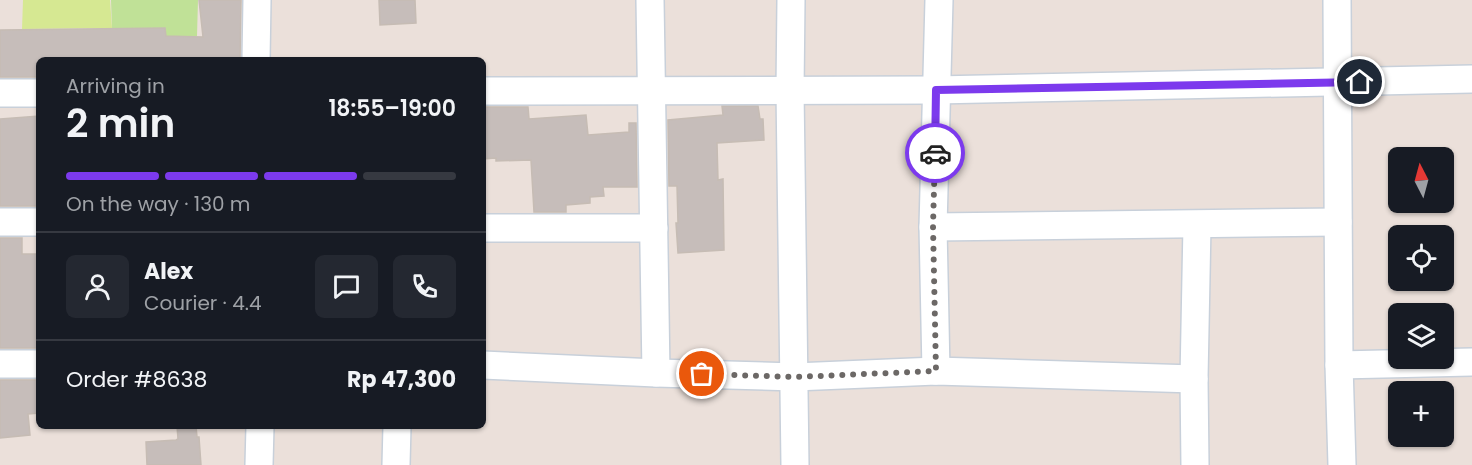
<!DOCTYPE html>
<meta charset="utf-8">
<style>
:root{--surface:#171b24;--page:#242831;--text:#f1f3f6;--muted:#9ea1a6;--line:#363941;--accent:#7c3aed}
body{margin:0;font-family:Poppins,sans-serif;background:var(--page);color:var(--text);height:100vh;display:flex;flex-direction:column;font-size:22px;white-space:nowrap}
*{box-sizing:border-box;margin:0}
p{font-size:20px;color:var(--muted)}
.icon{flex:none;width:33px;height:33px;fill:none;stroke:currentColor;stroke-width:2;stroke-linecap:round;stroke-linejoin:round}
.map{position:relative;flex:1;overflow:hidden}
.panel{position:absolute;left:36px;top:57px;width:450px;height:372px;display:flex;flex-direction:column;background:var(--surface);border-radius:9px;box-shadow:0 2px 4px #0004}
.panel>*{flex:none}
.needle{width:39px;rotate:354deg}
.controls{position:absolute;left:1388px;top:147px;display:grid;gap:12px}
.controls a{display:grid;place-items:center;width:66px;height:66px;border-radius:9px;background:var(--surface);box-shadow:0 2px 4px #0004;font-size:30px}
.pin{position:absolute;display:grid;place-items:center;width:51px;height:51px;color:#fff;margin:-26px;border:3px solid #fff;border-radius:50%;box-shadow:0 2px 6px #0007}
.courier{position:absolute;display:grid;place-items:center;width:60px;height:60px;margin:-30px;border:4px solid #7c3aed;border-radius:50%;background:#fff;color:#222;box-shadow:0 2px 8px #0007}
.head em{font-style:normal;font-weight:600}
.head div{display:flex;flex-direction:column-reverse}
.head{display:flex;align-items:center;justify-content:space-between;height:102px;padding:0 30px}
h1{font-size:39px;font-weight:600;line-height:45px}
.bar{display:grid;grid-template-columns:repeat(4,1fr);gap:9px 6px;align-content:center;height:72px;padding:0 30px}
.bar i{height:8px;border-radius:4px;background:var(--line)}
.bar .on{background:var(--accent)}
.bar p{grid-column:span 4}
.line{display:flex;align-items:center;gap:15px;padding:0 30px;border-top:2px solid var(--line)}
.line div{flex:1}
.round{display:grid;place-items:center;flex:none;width:63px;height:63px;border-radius:9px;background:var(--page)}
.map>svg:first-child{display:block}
.green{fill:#c0e197}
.pitch{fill:#d6e892}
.building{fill:#c6bdba;stroke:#c6bcb4;stroke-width:1.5}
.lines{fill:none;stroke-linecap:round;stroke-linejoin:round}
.minor-casing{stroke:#c8d0da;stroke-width:30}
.minor{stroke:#fff;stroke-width:27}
.done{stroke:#6c6866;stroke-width:6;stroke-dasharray:0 10.8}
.route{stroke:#7c3aed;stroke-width:8}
</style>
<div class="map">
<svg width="1472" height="465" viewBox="0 0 1472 465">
<rect width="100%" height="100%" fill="#ebe0da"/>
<path class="green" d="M 111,0 L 198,0 L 197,36 L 166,36 L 164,28 L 112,28 Z"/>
<path class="pitch" d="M 23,0 L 110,0 L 112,28 L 22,29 Z"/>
<g class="building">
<path d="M 199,0 L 241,0 L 240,60 L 39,60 L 39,77 L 0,77 L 0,30 L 165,28 L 166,36 L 203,37 Z"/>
<path d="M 379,0 L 415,0 L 416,23 L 380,25 Z"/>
<path d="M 722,106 L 758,106 L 760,119 L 763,119 L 764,140 L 717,143 L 718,180 L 723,179 L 724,250 L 678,253 L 676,223 L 678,223 L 677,186 L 669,186 L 668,120 L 723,115 Z"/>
<path d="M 483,107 L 528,107 L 529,119 L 586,115 L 588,135 L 629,132 L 629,123 L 636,123 L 637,187 L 603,187 L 604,196 L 590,197 L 590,203 L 566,205 L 566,212 L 534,212 L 531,160 L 496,161 L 496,158 L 483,159 Z"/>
<path d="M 39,116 L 39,206 L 0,206 L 0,119 Z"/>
<path d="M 0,238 L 22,238 L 22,254 L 39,254 L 39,348 L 0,348 Z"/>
<path d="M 0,380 L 39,380 L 39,413 L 28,414 L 30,435 L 0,438 Z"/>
<path d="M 177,426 L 196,426 L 197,437 L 199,437 L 201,465 L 147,465 L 146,442 L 176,440 L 178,439 Z"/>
</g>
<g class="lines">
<g class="minor-casing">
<g id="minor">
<path d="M 650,0 L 656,373"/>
<path d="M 791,0 L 790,90 L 795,465"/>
<path d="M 1337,0 L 1339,365 L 1342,465"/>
<path d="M 256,60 L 257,0"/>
<path d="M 483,91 L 936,90 L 1472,79"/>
<path d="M 0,93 L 39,93"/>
<path d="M 0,222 L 39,222"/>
<path d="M 933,227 L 1338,222"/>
<path d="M 483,228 L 654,228"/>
<path d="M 0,364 L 39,364"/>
<path d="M 483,365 L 656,373 L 795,377 L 936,371 L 1194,379"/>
<path d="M 1339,365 L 1472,362"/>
<path d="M 936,371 L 933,227 L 939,0"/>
<path d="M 259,465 L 260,426"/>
<path d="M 396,465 L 397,426"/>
<path d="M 1195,465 L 1194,379 L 1197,225"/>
</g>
</g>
<use href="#minor" class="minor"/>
</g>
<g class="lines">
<path class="done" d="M 702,374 L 795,377 L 936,371 L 933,226 L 935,153"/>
<path class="route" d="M 935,153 L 936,90 L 1360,82"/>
</g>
</svg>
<div class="controls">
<a><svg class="needle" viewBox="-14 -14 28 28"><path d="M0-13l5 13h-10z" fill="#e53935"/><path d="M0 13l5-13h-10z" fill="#9ea1a6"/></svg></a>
<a><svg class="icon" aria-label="locate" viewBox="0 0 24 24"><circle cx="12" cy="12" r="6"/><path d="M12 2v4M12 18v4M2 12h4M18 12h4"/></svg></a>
<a><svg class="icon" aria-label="layers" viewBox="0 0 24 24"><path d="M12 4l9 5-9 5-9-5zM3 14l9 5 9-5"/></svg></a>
<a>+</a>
</div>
<div class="pin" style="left:702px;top:374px;background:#ea580c"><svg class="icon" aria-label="bag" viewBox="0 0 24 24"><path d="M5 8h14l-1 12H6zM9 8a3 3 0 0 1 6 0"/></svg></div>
<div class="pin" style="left:1360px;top:82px;background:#1f2937"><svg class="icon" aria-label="home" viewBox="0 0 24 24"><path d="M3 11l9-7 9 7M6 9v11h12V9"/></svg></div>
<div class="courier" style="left:935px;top:153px"><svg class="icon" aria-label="car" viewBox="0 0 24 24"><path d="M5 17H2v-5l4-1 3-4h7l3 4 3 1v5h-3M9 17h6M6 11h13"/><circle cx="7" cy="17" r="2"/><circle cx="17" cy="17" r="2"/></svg></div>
<section class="panel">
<div class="head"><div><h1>2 min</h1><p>Arriving in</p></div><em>18:55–19:00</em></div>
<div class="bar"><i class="on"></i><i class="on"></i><i class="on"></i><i></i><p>On the way · 130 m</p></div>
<div class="line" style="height:108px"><a class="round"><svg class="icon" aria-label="person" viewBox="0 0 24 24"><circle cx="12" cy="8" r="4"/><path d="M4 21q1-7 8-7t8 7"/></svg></a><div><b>Alex</b><p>Courier · 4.4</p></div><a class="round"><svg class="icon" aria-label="chat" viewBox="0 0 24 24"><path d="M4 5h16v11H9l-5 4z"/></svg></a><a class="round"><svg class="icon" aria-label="phone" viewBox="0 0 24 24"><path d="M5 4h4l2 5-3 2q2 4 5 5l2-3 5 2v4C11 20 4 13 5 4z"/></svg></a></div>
<div class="line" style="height:78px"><div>Order #8638</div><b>Rp 47,300</b></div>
</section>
</div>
